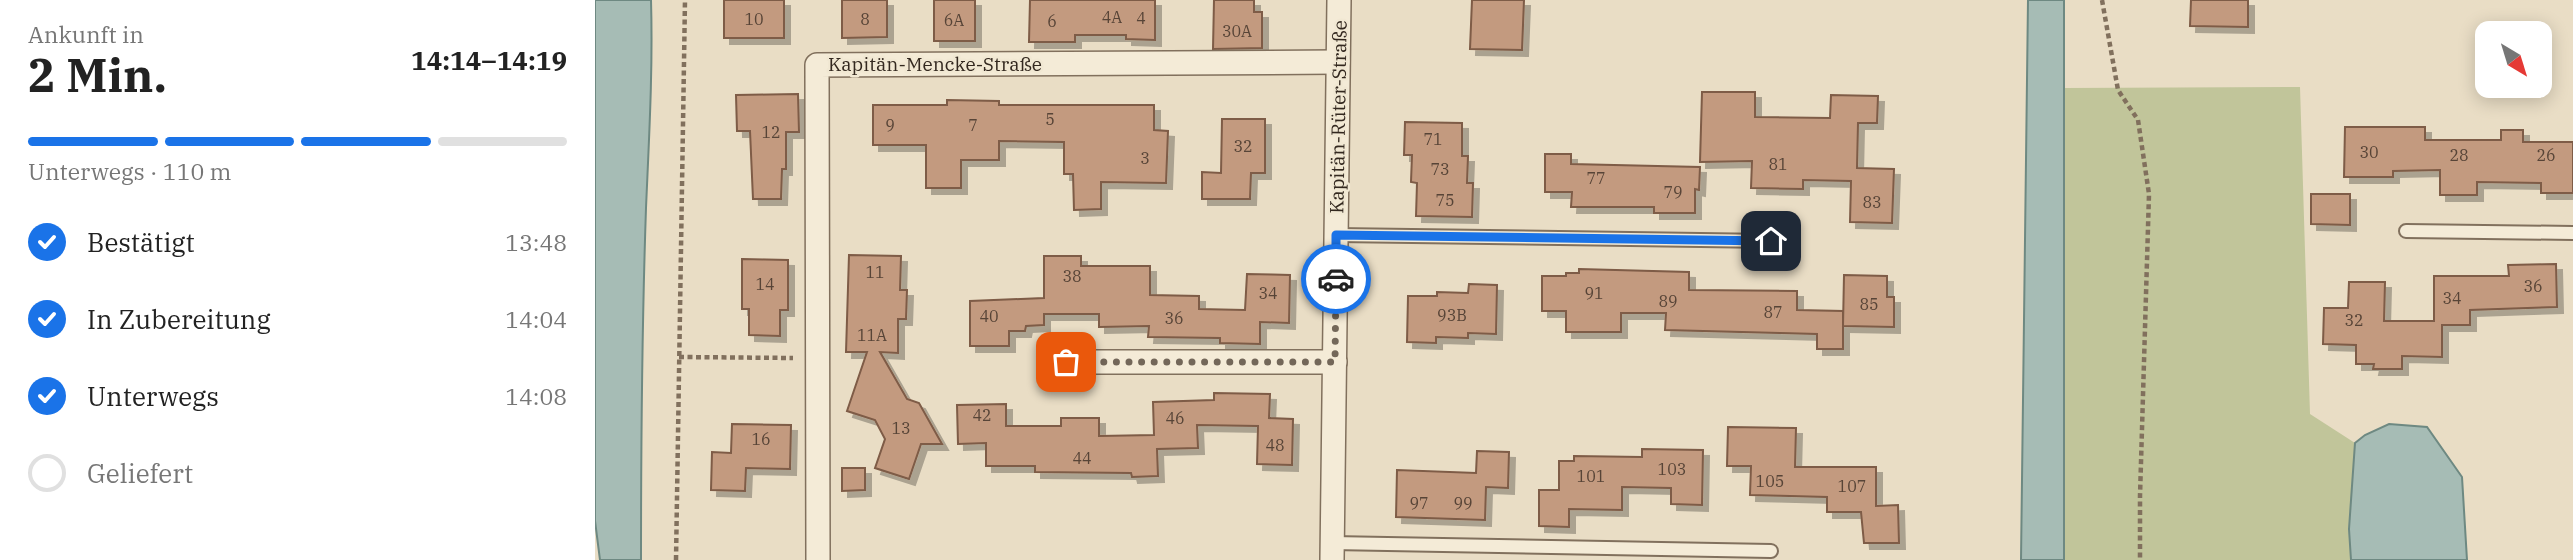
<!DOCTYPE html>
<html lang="de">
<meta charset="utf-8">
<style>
:root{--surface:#fff;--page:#f2f2f2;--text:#222;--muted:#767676;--line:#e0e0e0;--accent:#1a73e8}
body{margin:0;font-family:"IBM Plex Serif",serif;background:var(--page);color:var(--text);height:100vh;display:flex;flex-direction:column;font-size:26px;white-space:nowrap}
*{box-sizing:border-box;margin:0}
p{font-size:23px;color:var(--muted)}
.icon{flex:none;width:38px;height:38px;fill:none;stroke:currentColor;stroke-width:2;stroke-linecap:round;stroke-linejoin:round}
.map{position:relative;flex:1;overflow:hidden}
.side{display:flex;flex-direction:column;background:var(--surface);width:595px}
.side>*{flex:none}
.needle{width:46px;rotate:142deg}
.controls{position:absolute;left:1880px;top:21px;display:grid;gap:14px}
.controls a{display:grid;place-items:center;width:77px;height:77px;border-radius:14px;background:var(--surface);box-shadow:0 4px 18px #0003;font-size:35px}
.pin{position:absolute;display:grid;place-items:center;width:60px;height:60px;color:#fff;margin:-30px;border-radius:14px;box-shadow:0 4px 10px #0006}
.courier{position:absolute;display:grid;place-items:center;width:70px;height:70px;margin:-35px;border:5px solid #1a73e8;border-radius:50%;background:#fff;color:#222;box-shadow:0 2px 9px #0007}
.summary em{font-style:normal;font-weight:700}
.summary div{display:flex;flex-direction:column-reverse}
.summary{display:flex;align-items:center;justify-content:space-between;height:119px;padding:0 28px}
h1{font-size:46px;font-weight:700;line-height:52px}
.bar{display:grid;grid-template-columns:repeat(4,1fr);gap:10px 7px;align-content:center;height:84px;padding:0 28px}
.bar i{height:9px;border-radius:5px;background:var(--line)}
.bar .selected{background:var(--accent)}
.bar p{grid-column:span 4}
ol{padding:0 28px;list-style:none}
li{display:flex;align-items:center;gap:21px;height:77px}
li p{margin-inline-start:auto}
li .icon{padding:7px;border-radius:50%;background:var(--accent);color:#fff;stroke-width:4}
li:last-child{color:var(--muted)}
li i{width:38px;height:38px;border:4px solid var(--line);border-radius:50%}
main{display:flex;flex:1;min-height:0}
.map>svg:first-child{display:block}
.green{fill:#c1c59a}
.water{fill:#a6bcb5;stroke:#6e8982;stroke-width:2}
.building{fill:#c39a7f;stroke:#7e5b46;stroke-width:2;filter:url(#shadow)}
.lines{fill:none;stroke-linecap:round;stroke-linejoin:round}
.lane-casing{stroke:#81705d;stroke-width:16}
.street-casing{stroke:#81705d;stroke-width:26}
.path{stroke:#81705d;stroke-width:4.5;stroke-dasharray:5 3.5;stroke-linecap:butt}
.lane{stroke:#f4ebd7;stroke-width:12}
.street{stroke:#f4ebd7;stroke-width:23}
.done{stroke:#736759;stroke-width:7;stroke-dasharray:0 12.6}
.route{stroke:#1a73e8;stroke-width:9}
.labels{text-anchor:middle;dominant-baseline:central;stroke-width:5;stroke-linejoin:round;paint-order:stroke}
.number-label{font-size:16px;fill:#574437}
.street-label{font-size:19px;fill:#33281f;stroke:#f1e8d3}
</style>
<main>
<section class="side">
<div class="summary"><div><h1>2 Min.</h1><p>Ankunft in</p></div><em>14:14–14:19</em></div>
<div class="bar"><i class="selected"></i><i class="selected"></i><i class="selected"></i><i></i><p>Unterwegs · 110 m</p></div>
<ol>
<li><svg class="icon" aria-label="check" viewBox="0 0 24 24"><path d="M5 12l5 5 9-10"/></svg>Bestätigt<p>13:48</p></li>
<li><svg class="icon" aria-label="check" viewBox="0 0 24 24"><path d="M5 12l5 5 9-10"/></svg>In Zubereitung<p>14:04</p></li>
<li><svg class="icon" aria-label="check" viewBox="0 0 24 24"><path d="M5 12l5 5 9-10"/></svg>Unterwegs<p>14:08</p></li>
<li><i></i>Geliefert</li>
</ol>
</section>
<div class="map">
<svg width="1978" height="560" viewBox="0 0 1978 560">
<defs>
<filter id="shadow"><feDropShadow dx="6" dy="6" stdDeviation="0" flood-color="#0004"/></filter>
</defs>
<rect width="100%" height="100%" fill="#e9ddc5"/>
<path class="green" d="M 1705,87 L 1715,414 L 1760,443 L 1754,529 L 1756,560 L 1469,560 L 1470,88 Z"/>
<g class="water">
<path d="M 0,0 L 56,0 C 58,70 54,138 51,208 C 47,325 46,443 46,560 L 5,560 L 0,521 Z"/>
<path d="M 1433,0 L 1469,0 L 1469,560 L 1426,560 Z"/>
<path d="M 1794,424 L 1832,427 L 1867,477 L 1872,560 L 1756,560 L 1754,529 L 1760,443 L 1770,435 Z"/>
</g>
<g class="building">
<rect x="129" y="0" width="60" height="38"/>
<path d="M 247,0 L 292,0 L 292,37 L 247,38 Z"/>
<rect x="339" y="0" width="41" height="41"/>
<path d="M 435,0 L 560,0 L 560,40 L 531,39 L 531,35 L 480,35 L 480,42 L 434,42 Z"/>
<path d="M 619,0 L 659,0 L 659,12 L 667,12 L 667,48 L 618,49 Z"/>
<path d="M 877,0 L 929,0 L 927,50 L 875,49 Z"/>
<path d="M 1596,0 L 1653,0 L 1653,27 L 1595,26 Z"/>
<path d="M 1107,92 L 1160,92 L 1160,117 L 1235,118 L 1236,95 L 1283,96 L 1282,123 L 1263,123 L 1262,168 L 1299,169 L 1297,223 L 1255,222 L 1256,181 L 1208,180 L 1208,189 L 1156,188 L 1157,161 L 1105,162 Z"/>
<path d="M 203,94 L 204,132 L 191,132 L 191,169 L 187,169 L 186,199 L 158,199 L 155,131 L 142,131 L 141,95 Z"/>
<path d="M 352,100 L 404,101 L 404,105 L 559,105 L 559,130 L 573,131 L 571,183 L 506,182 L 506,209 L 479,210 L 478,174 L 469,174 L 469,142 L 404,141 L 404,160 L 366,160 L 366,188 L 331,188 L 331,145 L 278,145 L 278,105 L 352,105 Z"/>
<path d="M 627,119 L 670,119 L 670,173 L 656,173 L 655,199 L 607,199 L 607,172 L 626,173 Z"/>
<path d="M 810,122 L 867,123 L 867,156 L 873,156 L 872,183 L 878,183 L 877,217 L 821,216 L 822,183 L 816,182 L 817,155 L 809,155 Z"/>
<path d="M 1750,127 L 1830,127 L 1830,140 L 1906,140 L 1906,130 L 1928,130 L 1928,142 L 1978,142 L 1978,193 L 1946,193 L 1946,183 L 1882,182 L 1882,195 L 1845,195 L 1845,170 L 1798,171 L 1798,177 L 1749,177 Z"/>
<path d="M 950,154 L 976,154 L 976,164 L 1105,167 L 1104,190 L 1100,189 L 1100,213 L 1059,213 L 1059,207 L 976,207 L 977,192 L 950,192 Z"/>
<path d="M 1716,194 L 1755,194 L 1755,225 L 1716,224 Z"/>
<path d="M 254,255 L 306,256 L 305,290 L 312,290 L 311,319 L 303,319 L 303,353 L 285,352 L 312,399 L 324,403 L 347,444 L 326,444 L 314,479 L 280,468 L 290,439 L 280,420 L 252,411 L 272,352 L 251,352 Z"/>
<path d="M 449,256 L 486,256 L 486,266 L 555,266 L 555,295 L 604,296 L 604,309 L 650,310 L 652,274 L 695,275 L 694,323 L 665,322 L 665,344 L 625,343 L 625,338 L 553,337 L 554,326 L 504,327 L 504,314 L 449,314 L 449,325 L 431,326 L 430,331 L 414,331 L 414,346 L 375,346 L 375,301 L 449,298 Z"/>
<path d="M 147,259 L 193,260 L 193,310 L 185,310 L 185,336 L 154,335 L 154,309 L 147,309 Z"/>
<path d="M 1961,264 L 1962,307 L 1875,310 L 1875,325 L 1847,325 L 1847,357 L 1807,356 L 1807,369 L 1778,369 L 1779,364 L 1761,364 L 1761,345 L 1728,344 L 1729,308 L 1753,308 L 1754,282 L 1790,282 L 1789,321 L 1839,321 L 1839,276 L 1914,276 L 1913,265 Z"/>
<path d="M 984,269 L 1094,272 L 1094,290 L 1202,291 L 1202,310 L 1248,311 L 1248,349 L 1222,349 L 1222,334 L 1070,330 L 1071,313 L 1026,313 L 1026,332 L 971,332 L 971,311 L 947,311 L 947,276 L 971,276 L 971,273 L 984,273 Z"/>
<path d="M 1249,275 L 1292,276 L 1292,297 L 1299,297 L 1299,327 L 1248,326 Z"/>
<path d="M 874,284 L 902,285 L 901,334 L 873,333 L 873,338 L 841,337 L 841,343 L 812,342 L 813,296 L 842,296 L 842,292 L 873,293 Z"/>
<path d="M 619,393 L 675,394 L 674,418 L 698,419 L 697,465 L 662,464 L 663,426 L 602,425 L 603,448 L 562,449 L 563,476 L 537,477 L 536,473 L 440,472 L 440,466 L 391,466 L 391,443 L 363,444 L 362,405 L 411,404 L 411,426 L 466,426 L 466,418 L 504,418 L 504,436 L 559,435 L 558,402 L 619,400 Z"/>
<path d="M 137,424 L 196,425 L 195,469 L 151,468 L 150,491 L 116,490 L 117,452 L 136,453 Z"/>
<path d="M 1133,427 L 1201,428 L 1200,467 L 1281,467 L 1281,506 L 1303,505 L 1304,543 L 1269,543 L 1266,512 L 1232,512 L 1232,497 L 1155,495 L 1156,466 L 1132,466 Z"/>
<path d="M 1047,449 L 1108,450 L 1107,505 L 1076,504 L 1076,488 L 1027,487 L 1027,510 L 974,509 L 974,527 L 944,526 L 944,490 L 964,490 L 964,461 L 979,461 L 979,456 L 1047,457 Z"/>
<path d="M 882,451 L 914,452 L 913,488 L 891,487 L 890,520 L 801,517 L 802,470 L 881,473 Z"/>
<path d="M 247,468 L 270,468 L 270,490 L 247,491 Z"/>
</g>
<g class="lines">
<g class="lane-casing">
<g id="lane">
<path d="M 1811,231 L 1978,233"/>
<path d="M 741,235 L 1176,241"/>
<path d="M 737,543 L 1176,551"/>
</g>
</g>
<g class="street-casing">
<g id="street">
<path d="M 471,362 L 740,362"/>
<path d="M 223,560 L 222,65 L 743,62"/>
<path d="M 737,560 L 744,0"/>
</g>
</g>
<g class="path">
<path d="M 1507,0 L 1523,90 L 1543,120 L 1554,194 L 1545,496 L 1545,560"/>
<path d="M 84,357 L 198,358"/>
<path d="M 81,560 L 90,0"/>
</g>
<use href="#lane" class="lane"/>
<use href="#street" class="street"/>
</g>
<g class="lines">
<path class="done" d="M 471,362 L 740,362 L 741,279"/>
<path class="route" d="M 741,279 L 741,235 L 1176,241"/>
</g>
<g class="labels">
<g class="number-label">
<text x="517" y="17">4A</text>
<text x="546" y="18">4</text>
<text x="159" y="19">10</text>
<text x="270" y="19">8</text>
<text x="359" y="20">6A</text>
<text x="457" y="21">6</text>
<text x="642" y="31">30A</text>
<text x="455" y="119">5</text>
<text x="295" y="125">9</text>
<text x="378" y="125">7</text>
<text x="176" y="132">12</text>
<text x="838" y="139">71</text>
<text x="648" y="146">32</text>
<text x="1774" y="152">30</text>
<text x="1864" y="155">28</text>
<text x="1951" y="155">26</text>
<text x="550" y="158">3</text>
<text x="1183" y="164">81</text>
<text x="845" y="169">73</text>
<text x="1001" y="178">77</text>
<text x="1078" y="192">79</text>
<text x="850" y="200">75</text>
<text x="1277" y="202">83</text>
<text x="280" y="272">11</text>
<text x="477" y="276">38</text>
<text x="170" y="284">14</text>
<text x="1938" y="286">36</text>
<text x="673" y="293">34</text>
<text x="999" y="293">91</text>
<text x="1857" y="298">34</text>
<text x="1073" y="301">89</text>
<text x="1274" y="304">85</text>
<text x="1178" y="312">87</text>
<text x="857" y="315">93B</text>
<text x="394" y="316">40</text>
<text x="579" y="318">36</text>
<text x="1759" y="320">32</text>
<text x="277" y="335">11A</text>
<text x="387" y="415">42</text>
<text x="580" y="418">46</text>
<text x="306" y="428">13</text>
<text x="166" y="439">16</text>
<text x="680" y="445">48</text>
<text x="487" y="458">44</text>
<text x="1077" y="469">103</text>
<text x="996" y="476">101</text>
<text x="1175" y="481">105</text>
<text x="1257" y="486">107</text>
<text x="824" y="503">97</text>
<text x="868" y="503">99</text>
</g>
<g class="street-label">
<text x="340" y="64">Kapitän-Mencke-Straße</text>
<text transform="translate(743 117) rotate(-89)">Kapitän-Rüter-Straße</text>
</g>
</g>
</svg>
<div class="controls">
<a><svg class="needle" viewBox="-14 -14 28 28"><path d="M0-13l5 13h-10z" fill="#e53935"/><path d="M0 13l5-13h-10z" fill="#767676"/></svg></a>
</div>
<div class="pin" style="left:471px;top:362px;background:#ea580c"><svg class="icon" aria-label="bag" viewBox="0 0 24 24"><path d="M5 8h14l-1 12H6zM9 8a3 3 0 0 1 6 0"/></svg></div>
<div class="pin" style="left:1176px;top:241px;background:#1f2937"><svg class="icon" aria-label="home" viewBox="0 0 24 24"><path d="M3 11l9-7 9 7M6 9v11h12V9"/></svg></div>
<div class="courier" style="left:741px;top:279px"><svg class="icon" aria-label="car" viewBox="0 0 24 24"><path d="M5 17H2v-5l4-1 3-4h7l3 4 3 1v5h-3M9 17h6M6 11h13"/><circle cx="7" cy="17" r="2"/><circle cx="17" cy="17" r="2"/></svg></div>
</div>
</main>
